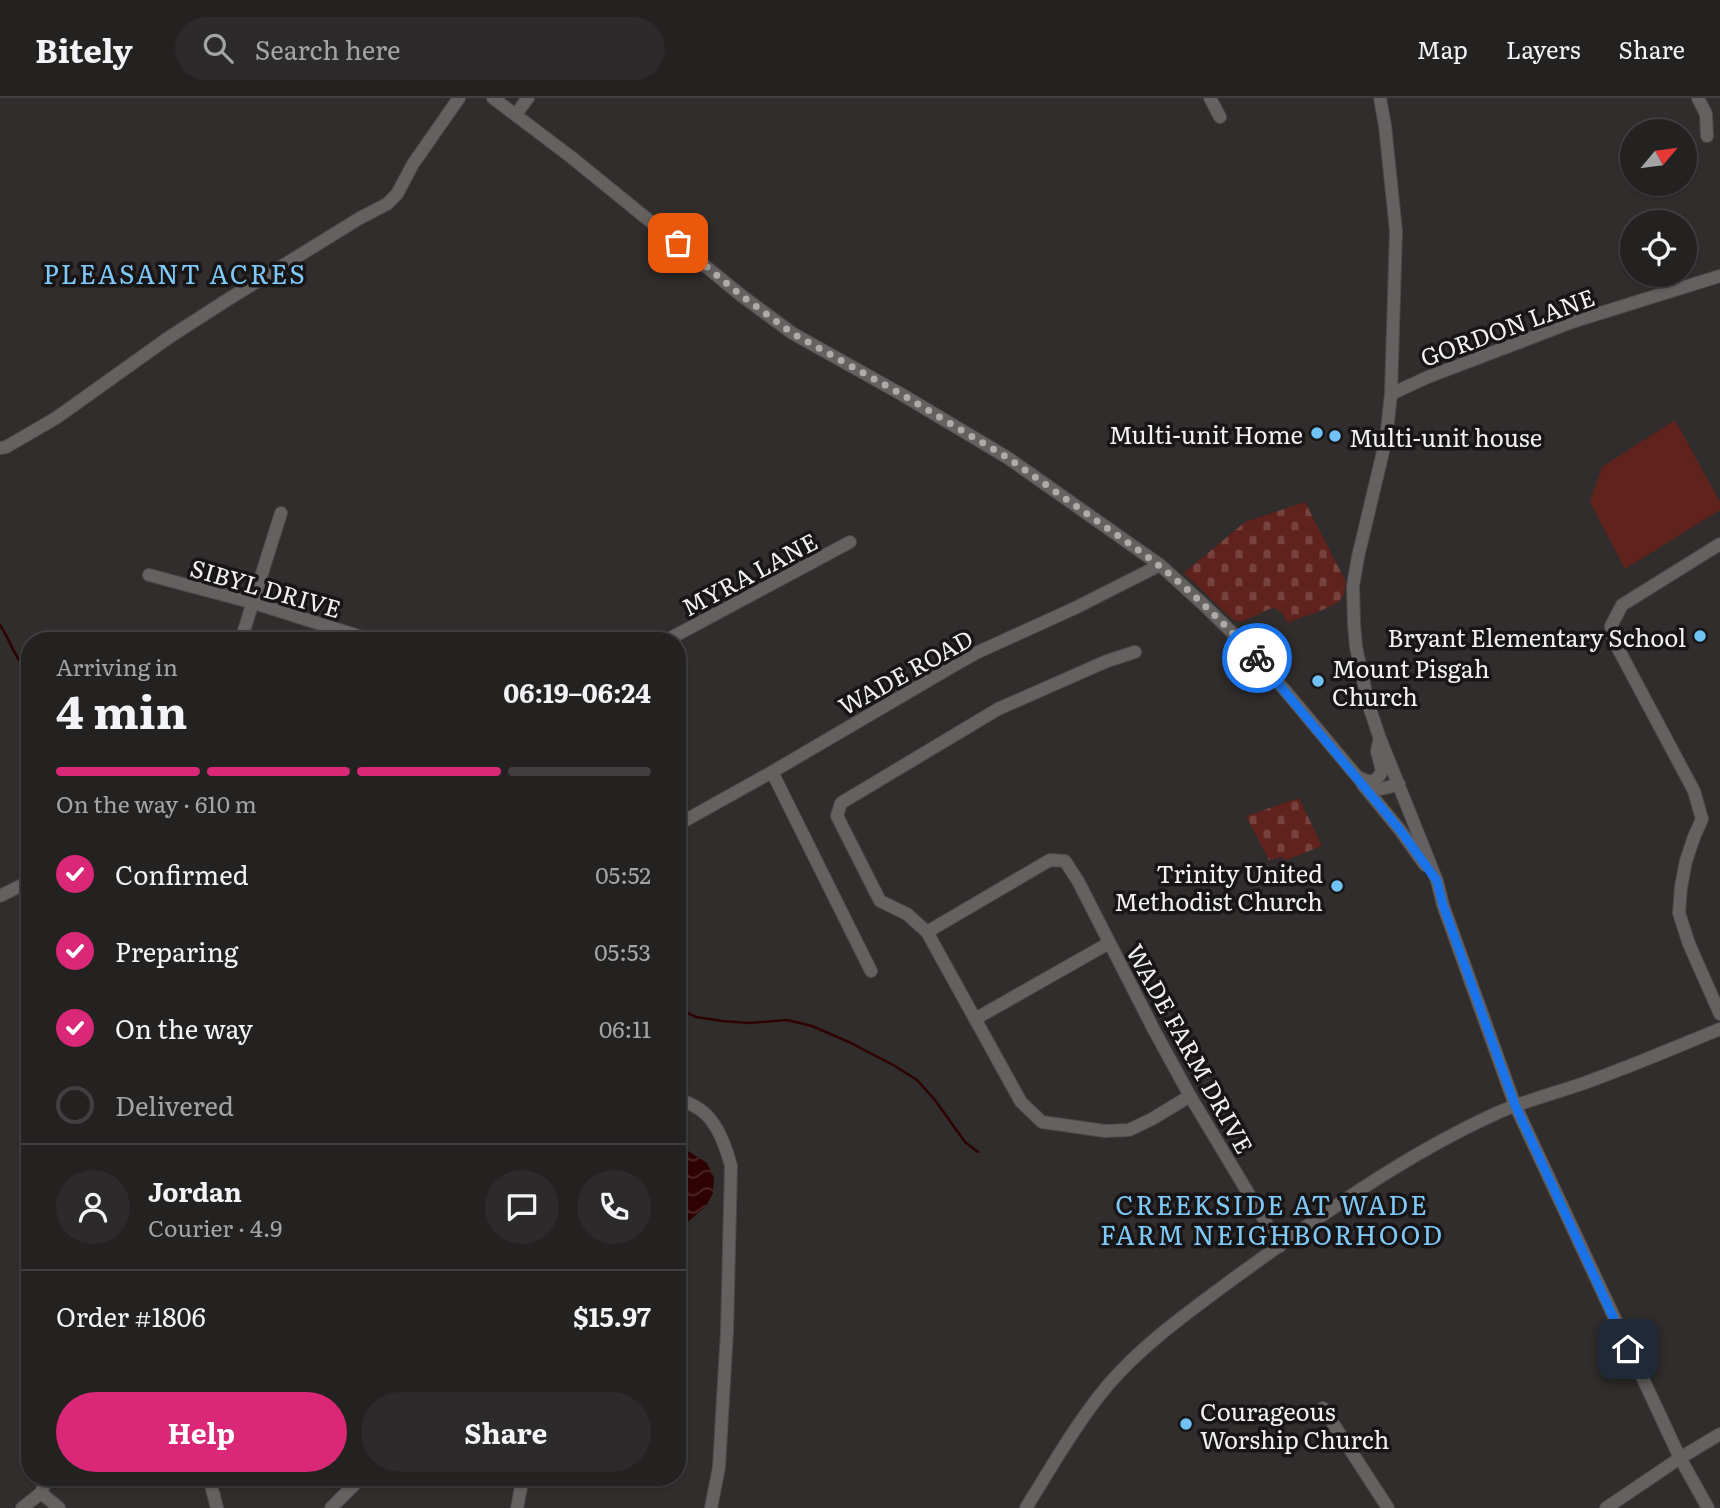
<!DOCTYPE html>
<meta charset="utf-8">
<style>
:root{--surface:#242221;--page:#2c2a2a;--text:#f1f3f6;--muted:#a3a4a5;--line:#413f3f;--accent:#db2777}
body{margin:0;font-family:Literata,serif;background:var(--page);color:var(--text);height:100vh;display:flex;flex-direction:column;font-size:26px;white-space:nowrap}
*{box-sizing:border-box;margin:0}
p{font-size:23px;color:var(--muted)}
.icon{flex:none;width:38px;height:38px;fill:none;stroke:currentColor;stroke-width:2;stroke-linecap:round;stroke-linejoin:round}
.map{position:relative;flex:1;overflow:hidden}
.panel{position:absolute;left:21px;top:534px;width:665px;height:854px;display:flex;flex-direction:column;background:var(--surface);border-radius:28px;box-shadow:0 2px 5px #0004,0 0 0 2px var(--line)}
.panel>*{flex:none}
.needle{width:46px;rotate:61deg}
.controls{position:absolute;left:1620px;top:21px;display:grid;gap:14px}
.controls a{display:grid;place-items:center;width:77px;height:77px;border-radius:50%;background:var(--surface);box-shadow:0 2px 5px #0004,0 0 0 2px var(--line);font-size:35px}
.pin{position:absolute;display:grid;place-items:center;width:60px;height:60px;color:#fff;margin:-30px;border-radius:14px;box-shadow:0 4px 10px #0006}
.courier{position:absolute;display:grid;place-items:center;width:70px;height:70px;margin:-35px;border:5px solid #1a73e8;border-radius:50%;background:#fff;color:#222;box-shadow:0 2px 9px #0007}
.head em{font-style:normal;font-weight:700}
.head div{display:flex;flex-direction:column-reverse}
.head{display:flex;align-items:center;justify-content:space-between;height:119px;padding:0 35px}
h1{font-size:46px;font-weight:700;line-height:52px}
.bar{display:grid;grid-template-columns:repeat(4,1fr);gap:10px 7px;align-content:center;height:84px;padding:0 35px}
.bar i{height:9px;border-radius:5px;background:var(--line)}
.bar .on{background:var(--accent)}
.bar p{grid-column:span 4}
.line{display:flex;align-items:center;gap:18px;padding:0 35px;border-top:2px solid var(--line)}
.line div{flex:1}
.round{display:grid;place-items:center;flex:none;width:74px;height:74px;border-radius:37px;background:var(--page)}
ol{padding:0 35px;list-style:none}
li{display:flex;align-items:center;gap:21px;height:77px}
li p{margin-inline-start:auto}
li .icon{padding:7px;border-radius:50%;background:var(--accent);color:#fff;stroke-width:4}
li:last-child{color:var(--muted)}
li i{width:38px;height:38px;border:4px solid var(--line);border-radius:50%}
.action{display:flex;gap:14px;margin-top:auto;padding:14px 35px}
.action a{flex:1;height:80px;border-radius:42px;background:var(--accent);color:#fff;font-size:28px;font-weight:700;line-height:80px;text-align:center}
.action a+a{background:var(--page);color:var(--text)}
header{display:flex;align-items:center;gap:42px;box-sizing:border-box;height:98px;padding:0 35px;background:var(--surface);border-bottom:2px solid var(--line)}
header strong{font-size:33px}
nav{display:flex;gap:38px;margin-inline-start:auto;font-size:24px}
.search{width:490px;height:63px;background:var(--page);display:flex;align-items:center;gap:18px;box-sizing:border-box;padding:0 24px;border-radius:38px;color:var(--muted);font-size:26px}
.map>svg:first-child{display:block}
.green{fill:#60221c}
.cemetery{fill:url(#cemetery-stones)}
.water{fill:url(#water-waves)}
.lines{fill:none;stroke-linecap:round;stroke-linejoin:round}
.stream{stroke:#2f0303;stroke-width:2.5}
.minor-casing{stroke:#4c4a4a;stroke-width:14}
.minor{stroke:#656161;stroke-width:12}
.done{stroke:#aeacab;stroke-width:7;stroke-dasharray:0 12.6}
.route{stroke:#1a73e8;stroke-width:9}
.poi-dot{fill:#70c1f4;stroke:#171515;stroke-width:2.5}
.labels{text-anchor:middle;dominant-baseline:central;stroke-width:7;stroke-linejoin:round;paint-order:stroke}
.street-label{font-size:24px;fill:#f2f0f0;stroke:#171515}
.poi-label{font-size:24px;fill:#f2f0f0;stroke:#171515;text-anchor:end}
.neighbourhood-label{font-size:26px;letter-spacing:2px;fill:#7fc9f9;stroke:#171515}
</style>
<header>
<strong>Bitely</strong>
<div class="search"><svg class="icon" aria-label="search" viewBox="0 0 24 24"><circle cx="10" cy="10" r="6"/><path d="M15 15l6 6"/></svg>Search here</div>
<nav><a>Map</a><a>Layers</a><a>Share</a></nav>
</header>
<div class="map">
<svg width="1720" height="1410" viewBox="0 0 1720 1410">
<defs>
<pattern id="cemetery-stones" width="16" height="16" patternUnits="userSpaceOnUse" patternTransform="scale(1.75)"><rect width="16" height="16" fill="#60221c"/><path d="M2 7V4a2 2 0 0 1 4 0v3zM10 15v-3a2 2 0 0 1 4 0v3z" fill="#77423d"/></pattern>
<pattern id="water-waves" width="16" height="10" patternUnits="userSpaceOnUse" patternTransform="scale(1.75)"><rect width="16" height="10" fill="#2f0303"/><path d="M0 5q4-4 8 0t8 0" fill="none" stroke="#4e2828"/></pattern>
</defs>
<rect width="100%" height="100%" fill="#302d2c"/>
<path class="green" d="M 1675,322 L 1720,404 L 1720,412 L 1625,471 L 1590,404 L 1602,369 Z"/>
<g class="cemetery">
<path d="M 1305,404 L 1346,484 C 1345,490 1345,497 1341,501 C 1331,512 1302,518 1288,525 L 1282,515 L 1275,510 L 1269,511 L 1241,524 L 1233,522 L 1184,475 L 1245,424 Z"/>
<path d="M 1299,700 L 1322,748 L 1286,762 L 1282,759 L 1269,762 L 1246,718 Z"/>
</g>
<path class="water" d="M 677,1046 L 707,1065 L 714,1080 L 713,1095 L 707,1107 L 677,1134 Z"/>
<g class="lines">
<g class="stream">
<path d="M 0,527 C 11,543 14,561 30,574"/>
<path d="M 677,910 L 696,919 L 722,923 L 749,925 L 787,922 L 812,928 L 849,944 L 895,968 L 917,982 L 935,1002 L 965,1044 L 978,1054"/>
<path d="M 677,935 L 684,914"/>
</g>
<g class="minor-casing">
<g id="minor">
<path d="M 493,0 L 571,59 L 742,198 L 792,235 L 901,296 L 1008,360 L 1160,467 L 1204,507 L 1258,560 L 1365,688 C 1375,695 1388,689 1399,686"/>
<path d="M 1210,0 L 1220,19"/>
<path d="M 1380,0 L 1385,28 L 1396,133 L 1391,296 L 1386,341 L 1358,459 L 1353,488 L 1354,526 L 1356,549 L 1368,605 L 1379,638 L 1437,783 L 1443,807 L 1515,1007 L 1680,1360 L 1708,1410"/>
<path d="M 1698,0 L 1706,16 L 1707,38"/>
<path d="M 516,16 L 528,0"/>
<path d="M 1391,296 L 1428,279 L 1575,223 L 1720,178"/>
<path d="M 0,350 L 6,349 L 56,320 L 168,240 L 227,202 L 360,120 L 387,106 L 397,96 L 413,66 L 459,0"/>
<path d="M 1720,446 L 1622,507 L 1611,528 L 1613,541 L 1694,693 L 1702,721 L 1694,739 L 1686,763 L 1681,789 L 1679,815 L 1689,846 L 1720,916"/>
<path d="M 149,477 L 254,505 L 371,542"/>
<path d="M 241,542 L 281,415"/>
<path d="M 667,542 L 850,444"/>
<path d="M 1135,554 L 1107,563 L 998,611 L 841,705 L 837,718 L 880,803 L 907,816 L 927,834 L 1021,1004 L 1042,1024 L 1105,1033 L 1129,1032 L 1152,1021 L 1190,998"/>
<path d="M 772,674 L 871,873"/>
<path d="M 1360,680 C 1370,686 1377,684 1382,673 L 1377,653 L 1379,644"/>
<path d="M 1363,687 L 1400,732 L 1425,767"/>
<path d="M 677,727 L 772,674 L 953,568 L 976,555 L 1075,510 L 1160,467"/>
<path d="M 0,798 L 30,783"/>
<path d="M 927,834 L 1050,762 L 1065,763 L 1078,783 L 1154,932 L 1190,998 L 1280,1148"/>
<path d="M 975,921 L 1109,845"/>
<path d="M 677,1000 C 685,1004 695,1007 702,1013 C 718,1025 726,1049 731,1068 L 727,1233 L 719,1369 L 711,1410"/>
<path d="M 1323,1310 L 1388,1410"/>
<path d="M 209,1379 L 217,1410"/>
<path d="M 41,1395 L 59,1410"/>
<path d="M 22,1410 L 41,1395 L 47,1379"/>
<path d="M 331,1410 L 358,1383 L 386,1379"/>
<path d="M 517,1410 L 523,1379"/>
<path d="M 1026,1410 C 1052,1368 1077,1324 1108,1287 C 1144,1245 1189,1214 1233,1181 C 1317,1120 1402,1058 1497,1015 C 1526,1002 1557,995 1587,984 C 1632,968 1676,949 1720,931"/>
<path d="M 1606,1410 L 1680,1360 L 1720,1336"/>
</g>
</g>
<use href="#minor" class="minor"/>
</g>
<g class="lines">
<path class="done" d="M 678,145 L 742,198 L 792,235 L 901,296 L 1008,360 L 1141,454 C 1184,485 1221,523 1257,560"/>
<path class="route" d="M 1257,560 L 1400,732 L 1437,783 L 1443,807 L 1515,1007 L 1628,1251"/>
</g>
<g class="poi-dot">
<circle cx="1317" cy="335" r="7"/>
<circle cx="1335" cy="338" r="7"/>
<circle cx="1700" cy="538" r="7"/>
<circle cx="1318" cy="583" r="7"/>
<circle cx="1337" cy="788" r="7"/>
<circle cx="1186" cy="1326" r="7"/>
</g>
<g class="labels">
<g class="street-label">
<text transform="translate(1507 228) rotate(-20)">GORDON LANE</text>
<text transform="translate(749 475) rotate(-28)">MYRA LANE</text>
<text transform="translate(266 489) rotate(16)">SIBYL DRIVE</text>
<text transform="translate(905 573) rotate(-29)">WADE ROAD</text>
<text transform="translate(1191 950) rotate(61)">WADE FARM DRIVE</text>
</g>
<g class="poi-label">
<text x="1303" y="335">Multi-unit Home</text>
<text x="1349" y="338" text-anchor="start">Multi-unit house</text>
<text x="1686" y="538">Bryant Elementary School</text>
<text x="1332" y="569" text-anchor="start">Mount Pisgah<tspan x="1332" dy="28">Church</tspan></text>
<text x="1323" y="774">Trinity United<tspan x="1323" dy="28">Methodist Church</tspan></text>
<text x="1200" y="1312" text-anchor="start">Courageous<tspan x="1200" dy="28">Worship Church</tspan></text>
</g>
<g class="neighbourhood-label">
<text x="175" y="174">PLEASANT ACRES</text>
<text x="1272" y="1105">CREEKSIDE AT WADE<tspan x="1272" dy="30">FARM NEIGHBORHOOD</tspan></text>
</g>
</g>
</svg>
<div class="controls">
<a><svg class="needle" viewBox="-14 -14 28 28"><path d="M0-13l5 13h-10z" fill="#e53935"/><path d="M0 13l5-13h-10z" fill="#a3a4a5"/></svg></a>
<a><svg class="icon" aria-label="locate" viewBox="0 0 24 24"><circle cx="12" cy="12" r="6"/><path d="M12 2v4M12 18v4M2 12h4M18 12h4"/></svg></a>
</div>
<div class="pin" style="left:678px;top:145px;background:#ea580c"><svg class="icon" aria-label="bag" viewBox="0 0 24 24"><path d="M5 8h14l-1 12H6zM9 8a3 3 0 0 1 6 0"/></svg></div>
<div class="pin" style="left:1628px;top:1251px;background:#1f2937"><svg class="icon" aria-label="home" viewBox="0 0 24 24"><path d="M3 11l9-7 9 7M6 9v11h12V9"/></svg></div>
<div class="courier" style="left:1257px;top:560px"><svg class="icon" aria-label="bike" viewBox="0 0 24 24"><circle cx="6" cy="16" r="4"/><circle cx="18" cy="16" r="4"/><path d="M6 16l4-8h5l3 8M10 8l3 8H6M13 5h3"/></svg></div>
<section class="panel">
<div class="head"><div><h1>4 min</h1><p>Arriving in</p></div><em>06:19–06:24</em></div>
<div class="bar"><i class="on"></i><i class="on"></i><i class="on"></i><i></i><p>On the way · 610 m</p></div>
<ol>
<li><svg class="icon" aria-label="check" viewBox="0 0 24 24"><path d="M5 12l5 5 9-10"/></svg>Confirmed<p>05:52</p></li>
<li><svg class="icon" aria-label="check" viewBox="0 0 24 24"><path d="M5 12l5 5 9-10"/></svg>Preparing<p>05:53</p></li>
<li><svg class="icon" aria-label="check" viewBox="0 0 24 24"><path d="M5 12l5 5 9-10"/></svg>On the way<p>06:11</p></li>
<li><i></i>Delivered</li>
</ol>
<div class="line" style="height:126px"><a class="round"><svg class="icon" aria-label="person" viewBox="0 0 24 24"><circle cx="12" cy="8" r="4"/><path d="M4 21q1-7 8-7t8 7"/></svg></a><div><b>Jordan</b><p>Courier · 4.9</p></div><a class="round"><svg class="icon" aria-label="chat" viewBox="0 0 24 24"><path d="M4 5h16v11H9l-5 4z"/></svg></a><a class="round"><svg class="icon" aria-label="phone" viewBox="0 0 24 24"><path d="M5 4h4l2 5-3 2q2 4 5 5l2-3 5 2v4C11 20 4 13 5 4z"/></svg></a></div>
<div class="line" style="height:91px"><div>Order #1806</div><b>$15.97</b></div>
<div class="action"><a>Help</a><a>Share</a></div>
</section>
</div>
